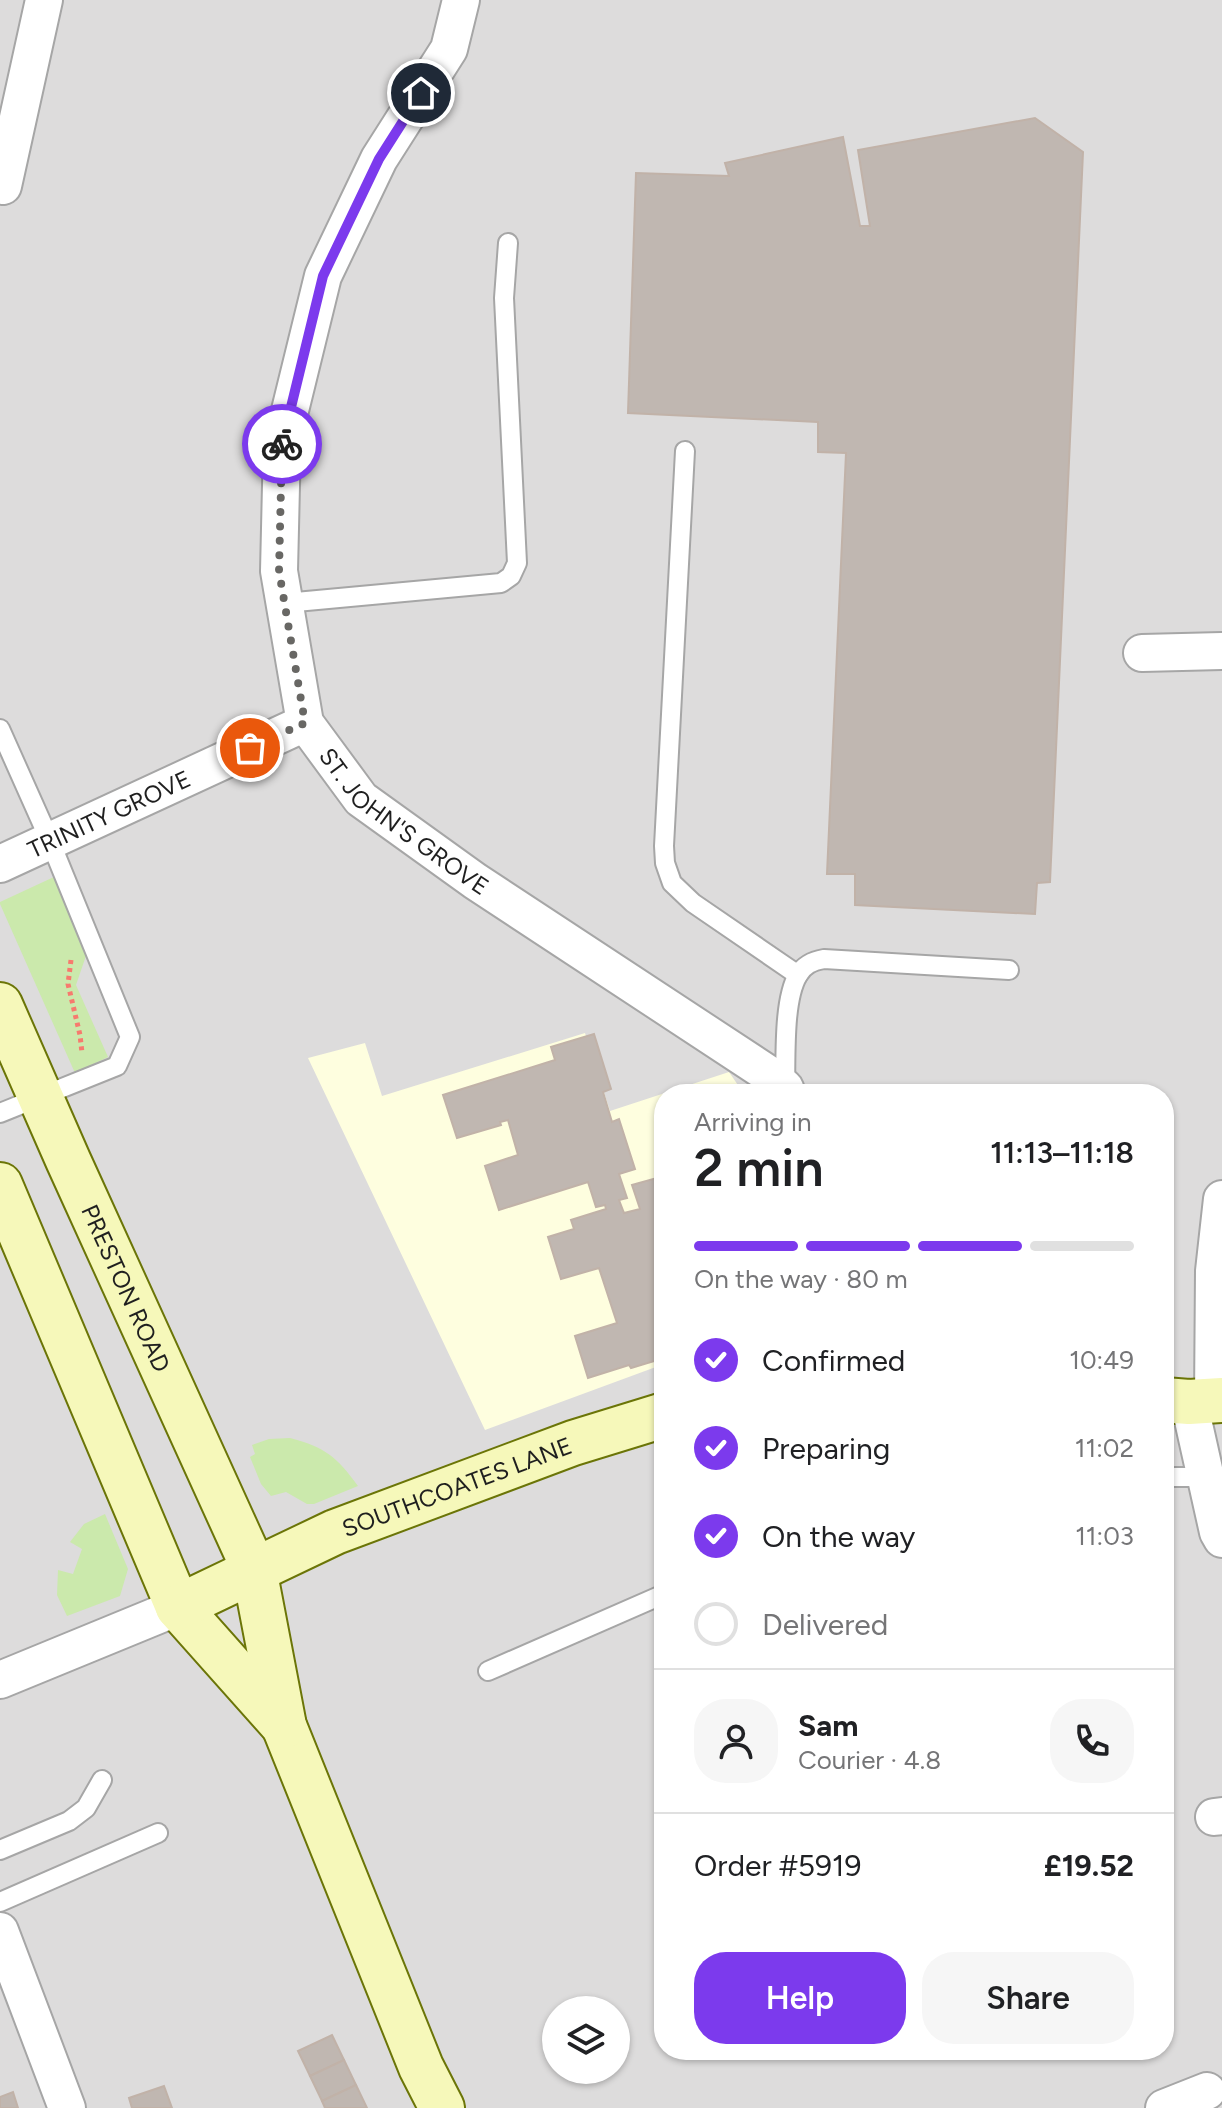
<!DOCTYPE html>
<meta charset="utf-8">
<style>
:root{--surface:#fff;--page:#f6f6f6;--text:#202124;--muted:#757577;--line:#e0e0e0;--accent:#7c3aed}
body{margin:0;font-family:Figtree,sans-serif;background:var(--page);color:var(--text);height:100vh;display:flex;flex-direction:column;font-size:30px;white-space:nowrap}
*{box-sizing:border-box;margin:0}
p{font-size:26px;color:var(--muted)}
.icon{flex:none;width:44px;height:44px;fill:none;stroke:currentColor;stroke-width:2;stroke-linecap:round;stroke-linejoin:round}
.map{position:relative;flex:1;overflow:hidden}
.drawer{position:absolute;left:654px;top:1084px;width:520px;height:976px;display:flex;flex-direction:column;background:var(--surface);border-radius:32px;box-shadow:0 2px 6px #0004}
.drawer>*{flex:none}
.buttons{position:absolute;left:542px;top:1996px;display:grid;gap:16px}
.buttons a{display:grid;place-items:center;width:88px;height:88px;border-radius:50%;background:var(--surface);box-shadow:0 2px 6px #0004;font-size:40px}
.pin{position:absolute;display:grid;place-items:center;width:68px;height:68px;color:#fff;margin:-34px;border:4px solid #fff;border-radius:50%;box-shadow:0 2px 8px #0007}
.courier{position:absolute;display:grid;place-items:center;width:80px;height:80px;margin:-40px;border:6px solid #7c3aed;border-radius:50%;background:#fff;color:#222;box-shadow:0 2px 10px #0007}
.summary em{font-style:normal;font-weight:600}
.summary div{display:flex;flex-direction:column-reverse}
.summary{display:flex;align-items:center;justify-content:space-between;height:136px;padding:0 40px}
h1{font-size:52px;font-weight:600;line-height:60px}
.bar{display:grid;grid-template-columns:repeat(4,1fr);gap:12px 8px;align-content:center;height:96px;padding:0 40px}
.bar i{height:10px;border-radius:6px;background:var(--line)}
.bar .selected{background:var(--accent)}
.bar p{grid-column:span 4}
.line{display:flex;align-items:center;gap:20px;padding:0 40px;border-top:2px solid var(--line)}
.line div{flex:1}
.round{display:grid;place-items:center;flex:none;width:84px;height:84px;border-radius:32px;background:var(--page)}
ol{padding:0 40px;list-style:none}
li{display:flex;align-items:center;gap:24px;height:88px}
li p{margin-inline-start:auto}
li .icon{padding:8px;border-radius:50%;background:var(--accent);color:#fff;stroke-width:4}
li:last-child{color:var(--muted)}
li i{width:44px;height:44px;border:4px solid var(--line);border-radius:50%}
.action{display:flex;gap:16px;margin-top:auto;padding:16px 40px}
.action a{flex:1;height:92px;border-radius:32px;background:var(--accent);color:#fff;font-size:32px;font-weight:600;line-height:92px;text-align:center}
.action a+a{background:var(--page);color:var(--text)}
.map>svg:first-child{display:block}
.residential{fill:#dddcdc;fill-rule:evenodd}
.education{fill:#fefedf}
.grass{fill:#cbe9ac}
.building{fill:#c0b7b1;stroke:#c1b2a8;stroke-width:2}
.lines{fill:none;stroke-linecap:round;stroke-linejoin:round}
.lane-casing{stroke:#a6a6a6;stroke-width:22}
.street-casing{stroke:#a6a6a6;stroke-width:40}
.secondary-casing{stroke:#6b7507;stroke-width:48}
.path{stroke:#f77a6e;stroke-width:5;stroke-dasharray:4 4;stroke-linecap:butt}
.lane{stroke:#fff;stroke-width:18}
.street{stroke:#fff;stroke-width:36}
.secondary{stroke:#f6f8ba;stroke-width:44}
.done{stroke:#686764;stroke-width:8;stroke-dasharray:0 14.4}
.route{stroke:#7c3aed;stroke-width:10}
.labels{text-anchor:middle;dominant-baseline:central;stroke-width:6;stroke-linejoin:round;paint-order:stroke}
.street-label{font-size:24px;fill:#1f1f1f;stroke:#fff}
</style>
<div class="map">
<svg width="1222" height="2108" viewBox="0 0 1222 2108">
<rect width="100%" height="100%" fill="#efece5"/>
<path class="residential" d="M 0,0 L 1222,0 L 1222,2108 L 0,2108 ZM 664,1094 L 1164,1094 L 1164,2050 L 664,2050 ZM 556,2010 L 616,2010 L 616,2070 L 556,2070 Z"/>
<path class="education" d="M 585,1033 L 610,1111 L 729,1072 L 744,1094 L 664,1094 L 664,1364 L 485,1430 L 308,1058 L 365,1043 L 382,1096 Z"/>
<g class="grass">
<path d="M 56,876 L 88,950 L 76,985 L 108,1057 L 75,1073 L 0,904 L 0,902 Z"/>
<path d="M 290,1438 C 325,1447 337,1457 358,1486 L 314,1504 L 307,1504 L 286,1492 L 271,1496 L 261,1484 L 250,1457 L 255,1454 L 252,1445 L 269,1439 Z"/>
<path d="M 105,1514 L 128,1569 L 120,1596 L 67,1616 L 57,1595 L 58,1570 L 73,1574 L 82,1549 L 70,1542 L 84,1524 Z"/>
</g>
<g class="building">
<path d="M 1035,118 L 1083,152 L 1050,882 L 1037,883 L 1035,914 L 855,905 L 855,874 L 827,874 L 846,453 L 818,452 L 818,422 L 628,413 L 636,173 L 729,176 L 725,163 L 843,137 L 860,226 L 870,226 L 858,150 Z"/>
<path d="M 594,1034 L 611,1089 L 603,1092 L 612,1122 L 619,1119 L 635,1169 L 619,1174 L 627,1198 L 619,1200 L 624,1213 L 640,1209 L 632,1185 L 664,1176 L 664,1358 L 631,1368 L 629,1365 L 588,1378 L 575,1336 L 617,1323 L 599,1268 L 561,1279 L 548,1237 L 574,1229 L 571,1220 L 606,1209 L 605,1205 L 596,1207 L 588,1182 L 499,1210 L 485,1166 L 518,1155 L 508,1120 L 500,1122 L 501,1125 L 457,1138 L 443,1095 L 555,1060 L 551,1047 Z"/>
<path d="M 332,2035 L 344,2060 L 310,2076 L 298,2051 Z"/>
<path d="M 344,2060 L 356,2085 L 322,2101 L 310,2076 Z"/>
<path d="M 356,2085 L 367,2108 L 325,2108 L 322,2101 Z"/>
<path d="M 164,2086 L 172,2108 L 132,2108 L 129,2098 Z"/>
<path d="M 13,2092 L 18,2108 L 0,2108 L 0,2097 Z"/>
</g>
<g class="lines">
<g class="lane-casing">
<g id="lane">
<path d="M 685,451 L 664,846 L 665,863 L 672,883 L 693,903 L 798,975"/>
<path d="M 285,603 L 501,583 L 511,576 L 517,563 L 504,298 L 508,243"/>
<path d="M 0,729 L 50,841 L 130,1037 L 117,1066 L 0,1113"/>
<path d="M 785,1088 C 786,1058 783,1000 798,975 C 804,965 812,961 824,959 L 1009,970"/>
<path d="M 1164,1477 L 1205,1477"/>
<path d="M 488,1671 L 664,1594"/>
<path d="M 0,1850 L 69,1821 L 86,1808 L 102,1780"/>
<path d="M 0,1902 L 158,1833"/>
</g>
</g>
<g class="street-casing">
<g id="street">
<path id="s1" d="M 461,0 L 449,49 L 379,159 L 323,276 L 282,443 L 279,571 L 305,723 L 361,799 L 475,881 L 770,1075 L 785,1088 L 787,1094"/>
<path d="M 3,186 L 44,0"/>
<path d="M 1142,653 L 1222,651"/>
<path id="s2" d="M 0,864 L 305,723"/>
<path d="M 1213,1400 L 1214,1271 L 1222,1199"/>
<path d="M 1189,1402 L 1218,1532 L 1222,1539"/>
<path d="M 0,1680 L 178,1607"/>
<path d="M 1214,1817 L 1222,1816"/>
<path d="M 0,1931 L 67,2108"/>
<path d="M 1164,2108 L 1207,2091"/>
</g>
</g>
<g class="secondary-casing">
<g id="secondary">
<path id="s3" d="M 0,1005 L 68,1160 L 254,1569 L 284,1726 L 421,2067 L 442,2108"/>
<path d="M 0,1185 L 178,1607 L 284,1726"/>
<path d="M 1164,1400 L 1189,1402 L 1222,1400"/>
<path id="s4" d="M 178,1607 L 335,1532 L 573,1443 L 664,1415"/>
</g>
</g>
<path class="path" d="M 71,960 L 68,984 L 80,1035 L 82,1053"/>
<use href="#lane" class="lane"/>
<use href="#street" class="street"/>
<use href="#secondary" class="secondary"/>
</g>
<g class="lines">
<path class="done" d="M 250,748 L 305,723 L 279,571 L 282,444"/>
<path class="route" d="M 282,444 L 323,276 L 379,159 L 421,93"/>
</g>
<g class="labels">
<g class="street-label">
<text stroke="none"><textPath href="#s2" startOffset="120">TRINITY GROVE</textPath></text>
<text stroke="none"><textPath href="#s1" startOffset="906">ST. JOHN'S GROVE</textPath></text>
<text stroke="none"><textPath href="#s3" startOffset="310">PRESTON ROAD</textPath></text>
<text stroke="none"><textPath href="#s4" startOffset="304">SOUTHCOATES LANE</textPath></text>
</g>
</g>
</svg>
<div class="buttons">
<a><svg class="icon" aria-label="layers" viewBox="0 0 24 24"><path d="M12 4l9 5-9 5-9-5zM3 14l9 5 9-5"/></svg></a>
</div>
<div class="pin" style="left:250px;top:748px;background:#ea580c"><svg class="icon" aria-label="bag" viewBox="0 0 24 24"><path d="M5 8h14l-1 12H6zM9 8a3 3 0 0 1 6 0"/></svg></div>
<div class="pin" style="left:421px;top:93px;background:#1f2937"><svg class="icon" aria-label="home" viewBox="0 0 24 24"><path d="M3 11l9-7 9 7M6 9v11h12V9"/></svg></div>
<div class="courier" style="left:282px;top:444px"><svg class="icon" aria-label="bike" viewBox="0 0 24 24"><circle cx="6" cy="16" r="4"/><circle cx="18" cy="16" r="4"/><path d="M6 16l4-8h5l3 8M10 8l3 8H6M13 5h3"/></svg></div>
<section class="drawer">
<div class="summary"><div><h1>2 min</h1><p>Arriving in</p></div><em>11:13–11:18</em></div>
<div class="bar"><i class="selected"></i><i class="selected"></i><i class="selected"></i><i></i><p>On the way · 80 m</p></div>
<ol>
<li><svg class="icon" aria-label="check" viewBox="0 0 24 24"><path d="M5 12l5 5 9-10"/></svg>Confirmed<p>10:49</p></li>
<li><svg class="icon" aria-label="check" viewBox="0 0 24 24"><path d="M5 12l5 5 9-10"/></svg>Preparing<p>11:02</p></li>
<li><svg class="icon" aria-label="check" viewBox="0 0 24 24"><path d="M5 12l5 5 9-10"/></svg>On the way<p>11:03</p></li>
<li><i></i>Delivered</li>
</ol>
<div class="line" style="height:144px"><a class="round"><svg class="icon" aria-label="person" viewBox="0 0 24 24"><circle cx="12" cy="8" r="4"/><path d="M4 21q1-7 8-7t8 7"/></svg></a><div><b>Sam</b><p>Courier · 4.8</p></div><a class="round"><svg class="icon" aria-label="phone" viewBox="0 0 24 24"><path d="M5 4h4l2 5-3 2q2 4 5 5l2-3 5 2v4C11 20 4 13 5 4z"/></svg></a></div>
<div class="line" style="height:104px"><div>Order #5919</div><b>£19.52</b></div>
<div class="action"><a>Help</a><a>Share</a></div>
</section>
</div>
